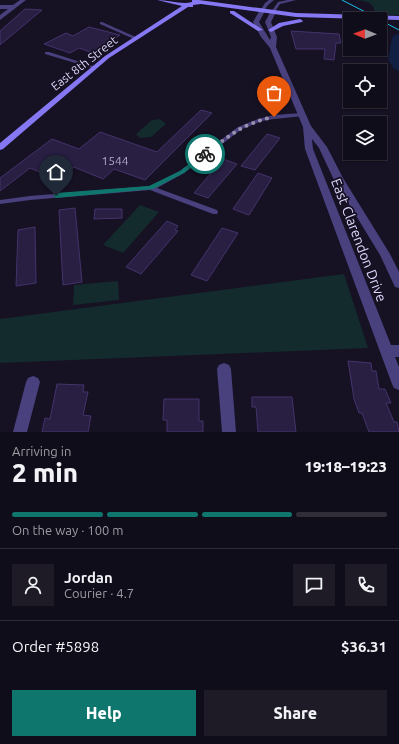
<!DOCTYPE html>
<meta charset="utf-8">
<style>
:root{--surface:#100d1a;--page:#1e1b27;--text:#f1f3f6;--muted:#9c9ca2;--line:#302d39;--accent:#0f766e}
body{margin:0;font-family:Ubuntu,sans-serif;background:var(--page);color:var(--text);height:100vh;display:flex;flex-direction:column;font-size:15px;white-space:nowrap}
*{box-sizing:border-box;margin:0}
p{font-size:13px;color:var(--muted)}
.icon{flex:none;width:22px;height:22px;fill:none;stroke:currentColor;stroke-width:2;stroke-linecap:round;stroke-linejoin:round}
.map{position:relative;height:432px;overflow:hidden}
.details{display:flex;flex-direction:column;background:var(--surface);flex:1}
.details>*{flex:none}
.needle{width:26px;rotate:271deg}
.fabs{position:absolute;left:343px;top:12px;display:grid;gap:8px}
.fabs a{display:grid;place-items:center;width:44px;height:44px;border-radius:0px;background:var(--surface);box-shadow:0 1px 3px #0004,0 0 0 1px var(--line);font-size:20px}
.pin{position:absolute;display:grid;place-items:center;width:34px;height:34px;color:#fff;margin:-41px -17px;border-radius:50% 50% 50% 0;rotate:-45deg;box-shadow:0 0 4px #0007}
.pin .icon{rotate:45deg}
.courier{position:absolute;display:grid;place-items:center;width:40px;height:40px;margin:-20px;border:3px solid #0f766e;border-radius:50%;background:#fff;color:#222;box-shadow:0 1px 5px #0007}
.summary em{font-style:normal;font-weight:800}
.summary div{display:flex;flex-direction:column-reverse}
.summary{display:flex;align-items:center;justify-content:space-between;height:68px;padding:0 12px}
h1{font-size:26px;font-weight:800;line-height:30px}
.bar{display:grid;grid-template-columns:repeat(4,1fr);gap:6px 4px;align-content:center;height:48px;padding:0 12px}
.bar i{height:5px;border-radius:3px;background:var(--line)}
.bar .on{background:var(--accent)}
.bar p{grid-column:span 4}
.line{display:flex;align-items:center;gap:10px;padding:0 12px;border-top:1px solid var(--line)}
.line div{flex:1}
.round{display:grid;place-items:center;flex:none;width:42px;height:42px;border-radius:0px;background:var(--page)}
.button{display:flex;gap:8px;margin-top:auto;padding:8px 12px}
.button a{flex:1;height:46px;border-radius:0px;background:var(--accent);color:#fff;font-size:16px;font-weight:800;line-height:46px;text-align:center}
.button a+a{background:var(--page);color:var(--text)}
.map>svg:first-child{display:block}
.green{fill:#142b2d}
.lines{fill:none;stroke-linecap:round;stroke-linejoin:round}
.river{fill:#111f42;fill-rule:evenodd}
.building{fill:#291f43;stroke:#44336c}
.service{fill:#49407e;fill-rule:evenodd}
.minor{fill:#49407e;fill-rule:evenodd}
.tertiary{fill:#49407e;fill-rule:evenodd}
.secondary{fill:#8677f2;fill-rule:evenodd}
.tram{stroke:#16bfe8;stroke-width:1}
.route{fill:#0f766e}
.done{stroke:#9992af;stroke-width:4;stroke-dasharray:0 7.2}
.labels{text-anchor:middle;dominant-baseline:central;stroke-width:3.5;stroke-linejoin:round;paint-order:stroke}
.far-street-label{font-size:12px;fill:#dfd7fb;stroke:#161123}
.number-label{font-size:12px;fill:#b2a9cd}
.street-label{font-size:14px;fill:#dfd7fb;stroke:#161123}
</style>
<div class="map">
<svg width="399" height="432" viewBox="0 0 399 432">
<rect width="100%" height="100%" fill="#161123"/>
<g class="green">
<path d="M 352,0 L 399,0 L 399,15 L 375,14 C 374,0 364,1 352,0 Z"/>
<path d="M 160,119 L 166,124 L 151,137 L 140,138 L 136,134 L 152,120 Z"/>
<path d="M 140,205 L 159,212 L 123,253 L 103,245 Z"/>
<path d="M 344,274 L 368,348 L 0,363 L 0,319 Z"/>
<path d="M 118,281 L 119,300 L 73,305 L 74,285 Z"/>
</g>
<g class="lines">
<path class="river" d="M 399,34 L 399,71 L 394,69 L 388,60 L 392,38 L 394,35 Z"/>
</g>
<g class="building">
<path d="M 25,9 L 42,10 L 0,45 L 0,31 Z"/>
<path d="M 89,27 L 120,35 L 93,53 L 79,48 L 70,53 L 44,44 L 66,33 L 73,36 Z"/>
<path d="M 291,31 L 339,34 L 341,43 L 336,43 L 334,60 L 324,59 L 325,49 L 296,49 Z"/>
<path d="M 201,110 L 212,113 L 145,180 L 114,169 L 103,179 L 74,167 L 59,180 L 30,168 L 0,191 L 0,178 L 52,139 L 79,149 L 100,132 L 157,152 Z"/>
<path d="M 267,134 L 280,138 L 255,170 L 241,166 Z"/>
<path d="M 223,159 L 237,164 L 208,198 L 194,193 Z"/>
<path d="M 258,173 L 272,178 L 249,215 L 233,209 Z"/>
<path d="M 75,208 L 82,282 L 63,285 L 59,210 Z"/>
<path d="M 95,209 L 122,209 L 122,218 L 94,219 Z"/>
<path d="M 167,221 L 178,226 L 175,230 L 178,231 L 141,274 L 126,267 Z"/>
<path d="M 35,227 L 36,283 L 16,286 L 18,230 Z"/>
<path d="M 222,228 L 238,233 L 207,281 L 191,275 Z"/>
<path d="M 348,361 L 371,363 L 372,371 L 376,371 L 379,389 L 385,389 L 391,403 L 386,403 L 394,422 L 397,422 L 399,432 L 369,432 L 362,413 L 359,413 L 354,399 Z"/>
<path d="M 57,384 L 84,385 L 83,392 L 88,392 L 83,415 L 91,416 L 88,432 L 42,432 L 45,418 L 50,419 Z"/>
<path d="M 252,397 L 292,397 L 296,432 L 258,432 L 256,407 L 252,407 Z"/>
<path d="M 164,399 L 199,399 L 199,421 L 203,421 L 203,432 L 167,432 L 167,420 L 163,420 Z"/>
</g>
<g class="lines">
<g class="service">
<path d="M 269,0 L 274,0 L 268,5 L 263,12 L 261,12 L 260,11 L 265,3 Z"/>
<path d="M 288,0 L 296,0 L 280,4 L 274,13 L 272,13 L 271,12 L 278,2 Z"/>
<path d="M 100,22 L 102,22 L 138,38 L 134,39 L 100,24 Z"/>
<path d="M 45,52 L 49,52 L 96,67 L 92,68 L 45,54 Z"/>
<path d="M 302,113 L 305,115 L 304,116 L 274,119 L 262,121 L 242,129 L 184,173 L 157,188 L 217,210 L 218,212 L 217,214 L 213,214 L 150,190 L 30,200 L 0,204 L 0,200 L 30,196 L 150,186 L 180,171 L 238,127 L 258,119 L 274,115 Z"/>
</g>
<g class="minor">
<path d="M 20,0 L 26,0 L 0,20 L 0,15 L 8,9 L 0,9 L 0,5 L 13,5 Z"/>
<path d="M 224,363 L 229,365 L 231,369 L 236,432 L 222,432 L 217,369 L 219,365 Z"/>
<path d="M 33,376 L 38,378 L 40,382 L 27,432 L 13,432 L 26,382 L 28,378 Z"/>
</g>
<path class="tertiary" d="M 262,9 L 265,11 L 259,22 L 270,40 L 271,37 L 265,22 L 271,11 L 276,12 L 271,22 L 277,37 L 276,47 L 311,126 L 327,147 L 343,178 L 390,254 L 399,272 L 399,288 L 395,287 L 380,255 L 333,178 L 319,148 L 312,139 L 313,149 L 391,345 L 399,345 L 399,357 L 395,357 L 399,367 L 399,390 L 394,388 L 392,384 L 305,149 L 303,127 L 270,48 L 261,37 L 253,22 L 260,10 Z"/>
<g class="secondary">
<path d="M 157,0 C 169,0 182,5 192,2 L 192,0 L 199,0 L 296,13 L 399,16 L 399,20 L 296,17 L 201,4 L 193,5 L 193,7 L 188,7 L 109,58 L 3,149 L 0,150 L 0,143 L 105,56 L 182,6 Z"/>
<path d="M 230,11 L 234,11 L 263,30 L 258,31 L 230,13 Z"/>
<path d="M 300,19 L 303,21 L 302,22 L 283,26 L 271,32 L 268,30 L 279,23 Z"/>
</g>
<g class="tram">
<path d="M 342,0 L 379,19"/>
<path d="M 380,20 L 399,30"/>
</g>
</g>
<path class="route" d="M 203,153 L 208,154 L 184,173 L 153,189 L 56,198 L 53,196 L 56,193 L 149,186 L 180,171 Z"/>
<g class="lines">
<path class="done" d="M 205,154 C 229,136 243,123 274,117"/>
</g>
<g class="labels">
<g class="far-street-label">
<text transform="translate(84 63) rotate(-38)">East 8th Street</text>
</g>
<g class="number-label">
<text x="115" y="160">1544</text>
</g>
<g class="street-label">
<text transform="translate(359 240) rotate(69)">East Clarendon Drive</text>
</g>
</g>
</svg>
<div class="fabs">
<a><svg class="needle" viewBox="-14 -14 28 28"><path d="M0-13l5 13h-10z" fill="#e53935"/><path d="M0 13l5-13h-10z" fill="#9c9ca2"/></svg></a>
<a><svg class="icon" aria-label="locate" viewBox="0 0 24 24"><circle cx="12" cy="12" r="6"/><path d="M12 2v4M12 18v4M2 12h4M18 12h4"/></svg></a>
<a><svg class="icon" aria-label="layers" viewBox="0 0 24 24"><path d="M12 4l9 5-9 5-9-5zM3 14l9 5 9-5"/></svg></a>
</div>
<div class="pin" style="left:274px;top:117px;background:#ea580c"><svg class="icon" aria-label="bag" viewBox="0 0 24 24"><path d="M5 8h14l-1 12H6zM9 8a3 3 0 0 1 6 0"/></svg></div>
<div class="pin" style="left:56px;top:196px;background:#1f2937"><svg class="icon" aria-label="home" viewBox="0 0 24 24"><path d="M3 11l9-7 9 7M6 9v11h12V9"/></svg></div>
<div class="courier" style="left:205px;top:154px"><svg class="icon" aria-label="bike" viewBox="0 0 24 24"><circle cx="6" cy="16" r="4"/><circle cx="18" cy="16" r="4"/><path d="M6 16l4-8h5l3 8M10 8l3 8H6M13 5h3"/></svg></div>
</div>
<section class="details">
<div class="summary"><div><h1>2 min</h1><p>Arriving in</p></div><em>19:18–19:23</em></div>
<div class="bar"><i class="on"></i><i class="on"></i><i class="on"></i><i></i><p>On the way · 100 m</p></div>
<div class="line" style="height:72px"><a class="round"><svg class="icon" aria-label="person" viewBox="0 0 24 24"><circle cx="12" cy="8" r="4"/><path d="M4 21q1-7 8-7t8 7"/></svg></a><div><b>Jordan</b><p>Courier · 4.7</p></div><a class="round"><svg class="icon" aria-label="chat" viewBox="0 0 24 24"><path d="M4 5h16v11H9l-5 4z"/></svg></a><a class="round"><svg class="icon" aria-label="phone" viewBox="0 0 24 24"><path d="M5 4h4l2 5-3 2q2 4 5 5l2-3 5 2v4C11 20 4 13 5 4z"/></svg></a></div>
<div class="line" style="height:52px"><div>Order #5898</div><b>$36.31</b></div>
<div class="button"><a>Help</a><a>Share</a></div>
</section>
